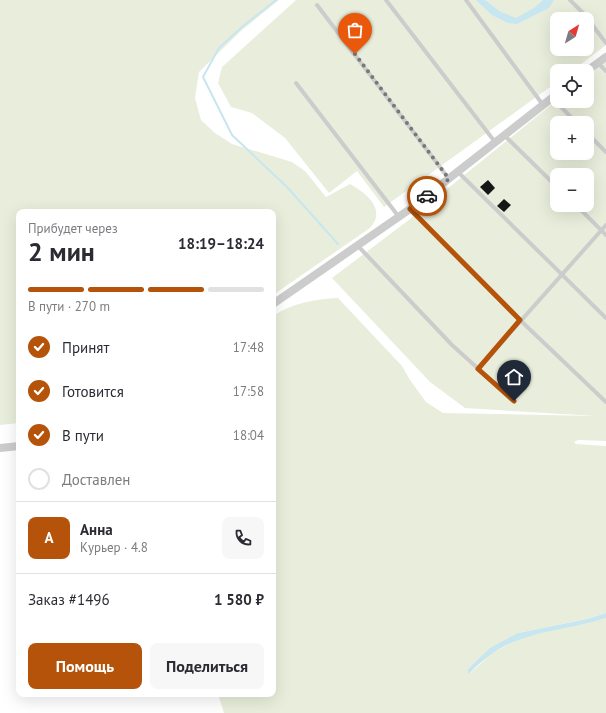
<!DOCTYPE html>
<html lang="ru">
<meta charset="utf-8">
<style>
:root{--surface:#fff;--page:#f7f7f7;--text:#2b2b33;--muted:#7c7c81;--line:#e1e1e2;--accent:#b45309}
body{margin:0;font-family:"PT Sans",sans-serif;background:var(--page);color:var(--text);height:100vh;display:flex;flex-direction:column;font-size:15px;white-space:nowrap}
*{box-sizing:border-box;margin:0}
p{font-size:13px;color:var(--muted)}
.icon{flex:none;width:22px;height:22px;fill:none;stroke:currentColor;stroke-width:2;stroke-linecap:round;stroke-linejoin:round}
.map{position:relative;flex:1;overflow:hidden}
.details{position:absolute;left:16px;top:209px;width:260px;height:488px;display:flex;flex-direction:column;background:var(--surface);border-radius:8px;box-shadow:0 4px 16px #0002}
.details>*{flex:none}
.needle{width:26px;rotate:37deg}
.buttons{position:absolute;left:550px;top:12px;display:grid;gap:8px}
.buttons a{display:grid;place-items:center;width:44px;height:44px;border-radius:8px;background:var(--surface);box-shadow:0 4px 16px #0002;font-size:20px}
.pin{position:absolute;display:grid;place-items:center;width:34px;height:34px;color:#fff;margin:-41px -17px;border-radius:50% 50% 50% 0;rotate:-45deg;box-shadow:0 0 4px #0007}
.pin .icon{rotate:45deg}
.courier{position:absolute;display:grid;place-items:center;width:40px;height:40px;margin:-20px;border:3px solid #b45309;border-radius:50%;background:#fff;color:#222;box-shadow:0 1px 5px #0007}
.summary em{font-style:normal;font-weight:700}
.summary div{display:flex;flex-direction:column-reverse}
.summary{display:flex;align-items:center;justify-content:space-between;height:68px;padding:0 12px}
h1{font-size:26px;font-weight:700;line-height:30px}
.bar{display:grid;grid-template-columns:repeat(4,1fr);gap:6px 4px;align-content:center;height:48px;padding:0 12px}
.bar i{height:5px;border-radius:3px;background:var(--line)}
.bar .current{background:var(--accent)}
.bar p{grid-column:span 4}
.line{display:flex;align-items:center;gap:10px;padding:0 12px;border-top:1px solid var(--line)}
.line div{flex:1}
.round{display:grid;place-items:center;flex:none;width:42px;height:42px;border-radius:8px;background:var(--page)}
ol{padding:0 12px;list-style:none}
li{display:flex;align-items:center;gap:12px;height:44px}
li p{margin-inline-start:auto}
li .icon{padding:4px;border-radius:50%;background:var(--accent);color:#fff;stroke-width:4}
li:last-child{color:var(--muted)}
li i{width:22px;height:22px;border:2px solid var(--line);border-radius:50%}
.action{display:flex;gap:8px;margin-top:auto;padding:8px 12px}
.action a{flex:1;height:46px;border-radius:8px;background:var(--accent);color:#fff;font-size:16px;font-weight:700;line-height:46px;text-align:center}
.action a+a{background:var(--page);color:var(--text)}
.map>svg:first-child{display:block}
.green{fill:#e9eedc;fill-rule:evenodd}
.water{fill:#c7e6ef}
.lines{fill:none;stroke-linecap:round;stroke-linejoin:round}
.stream{stroke:#c7e6ef;stroke-width:2}
.building{fill:#161616}
.lane{stroke:#ccc;stroke-width:4}
.street{stroke:#ccc;stroke-width:8}
.done{stroke:#787878;stroke-width:4;stroke-dasharray:0 7.2}
.route{stroke:#b45309;stroke-width:5}
</style>
<div class="map">
<svg width="606" height="713" viewBox="0 0 606 713">
<rect width="100%" height="100%" fill="#fff"/>
<g class="green">
<path d="M 0,0 L 279,0 L 242,30 L 199,72 L 195,98 L 201,120 L 215,133 L 232,144 L 292,162 L 305,171 L 326,197 L 350,184 C 366,193 387,209 370,228 L 273,295 L 273,212 L 19,212 L 19,423 L 0,425 Z"/>
<path d="M 296,0 L 606,0 L 606,45 L 572,71 L 557,71 L 557,82 L 384,207 L 357,171 L 329,193 L 285,138 L 252,113 L 231,107 L 218,83 L 222,67 ZM 557,19 L 587,19 L 587,49 L 557,49 Z"/>
<path d="M 606,62 L 606,441 L 578,440 L 574,442 L 576,444 L 606,446 L 606,613 L 587,619 L 518,633 L 468,669 L 468,675 L 491,654 L 522,637 L 606,618 L 606,713 L 224,713 L 218,694 L 273,694 L 273,316 C 293,303 315,299 338,298 L 402,366 L 410,380 L 426,402 L 443,413 L 596,416 L 465,408 L 430,382 L 332,278 L 410,219 L 557,100 L 587,101 L 587,77 ZM 557,123 L 587,123 L 587,153 L 557,153 ZM 557,175 L 587,175 L 587,205 L 557,205 Z"/>
</g>
<g class="water">
<path d="M 476,0 L 485,0 L 501,12 L 516,18 L 534,8 L 543,0 L 554,0 L 549,8 L 517,24 L 508,23 L 492,15 Z"/>
<path d="M 606,613 L 606,618 C 552,635 511,628 468,675 L 468,669 L 490,648 L 518,633 L 587,619 Z"/>
</g>
<g class="lines">
<path class="stream" d="M 276,0 L 242,27 L 219,48 L 203,77 L 232,135 L 287,187 L 338,244"/>
</g>
<g class="building">
<path d="M 488,180 L 495,188 L 488,195 L 480,187 Z"/>
<path d="M 504,199 L 511,205 L 504,212 L 497,206 Z"/>
</g>
<g class="lines">
<g class="lane">
<path d="M 386,0 L 495,142"/>
<path d="M 466,0 L 543,105"/>
<path d="M 570,0 L 584,14 L 606,43"/>
<path d="M 317,5 L 449,179"/>
<path d="M 598,63 L 606,71"/>
<path d="M 296,83 L 399,217"/>
<path d="M 552,98 L 577,123"/>
<path d="M 587,133 L 606,152"/>
<path d="M 504,135 L 557,187"/>
<path d="M 458,172 L 606,318"/>
<path d="M 576,205 L 606,235"/>
<path d="M 410,209 L 520,320 L 606,402"/>
<path d="M 358,246 L 452,345 L 514,401"/>
<path d="M 478,369 L 606,225"/>
</g>
<g class="street">
<path d="M 587,71 L 606,57"/>
<path d="M 273,304 L 410,209 L 557,94"/>
<path d="M 0,448 L 19,446"/>
</g>
</g>
<g class="lines">
<path class="done" d="M 355,54 L 449,179 L 427,196"/>
<path class="route" d="M 427,196 L 410,209 L 520,320 L 478,369 L 514,401"/>
</g>
</svg>
<div class="buttons">
<a><svg class="needle" viewBox="-14 -14 28 28"><path d="M0-13l5 13h-10z" fill="#e53935"/><path d="M0 13l5-13h-10z" fill="#7c7c81"/></svg></a>
<a><svg class="icon" aria-label="locate" viewBox="0 0 24 24"><circle cx="12" cy="12" r="6"/><path d="M12 2v4M12 18v4M2 12h4M18 12h4"/></svg></a>
<a>+</a>
<a>−</a>
</div>
<div class="pin" style="left:355px;top:54px;background:#ea580c"><svg class="icon" aria-label="bag" viewBox="0 0 24 24"><path d="M5 8h14l-1 12H6zM9 8a3 3 0 0 1 6 0"/></svg></div>
<div class="pin" style="left:514px;top:401px;background:#1f2937"><svg class="icon" aria-label="home" viewBox="0 0 24 24"><path d="M3 11l9-7 9 7M6 9v11h12V9"/></svg></div>
<div class="courier" style="left:427px;top:196px"><svg class="icon" aria-label="car" viewBox="0 0 24 24"><path d="M5 17H2v-5l4-1 3-4h7l3 4 3 1v5h-3M9 17h6M6 11h13"/><circle cx="7" cy="17" r="2"/><circle cx="17" cy="17" r="2"/></svg></div>
<section class="details">
<div class="summary"><div><h1>2 мин</h1><p>Прибудет через</p></div><em>18:19–18:24</em></div>
<div class="bar"><i class="current"></i><i class="current"></i><i class="current"></i><i></i><p>В пути · 270 m</p></div>
<ol>
<li><svg class="icon" aria-label="check" viewBox="0 0 24 24"><path d="M5 12l5 5 9-10"/></svg>Принят<p>17:48</p></li>
<li><svg class="icon" aria-label="check" viewBox="0 0 24 24"><path d="M5 12l5 5 9-10"/></svg>Готовится<p>17:58</p></li>
<li><svg class="icon" aria-label="check" viewBox="0 0 24 24"><path d="M5 12l5 5 9-10"/></svg>В пути<p>18:04</p></li>
<li><i></i>Доставлен</li>
</ol>
<div class="line" style="height:72px"><b class="round" style="background:var(--accent);color:#fff">А</b><div><b>Анна</b><p>Курьер · 4.8</p></div><a class="round"><svg class="icon" aria-label="phone" viewBox="0 0 24 24"><path d="M5 4h4l2 5-3 2q2 4 5 5l2-3 5 2v4C11 20 4 13 5 4z"/></svg></a></div>
<div class="line" style="height:52px"><div>Заказ #1496</div><b>1 580 ₽</b></div>
<div class="action"><a>Помощь</a><a>Поделиться</a></div>
</section>
</div>
